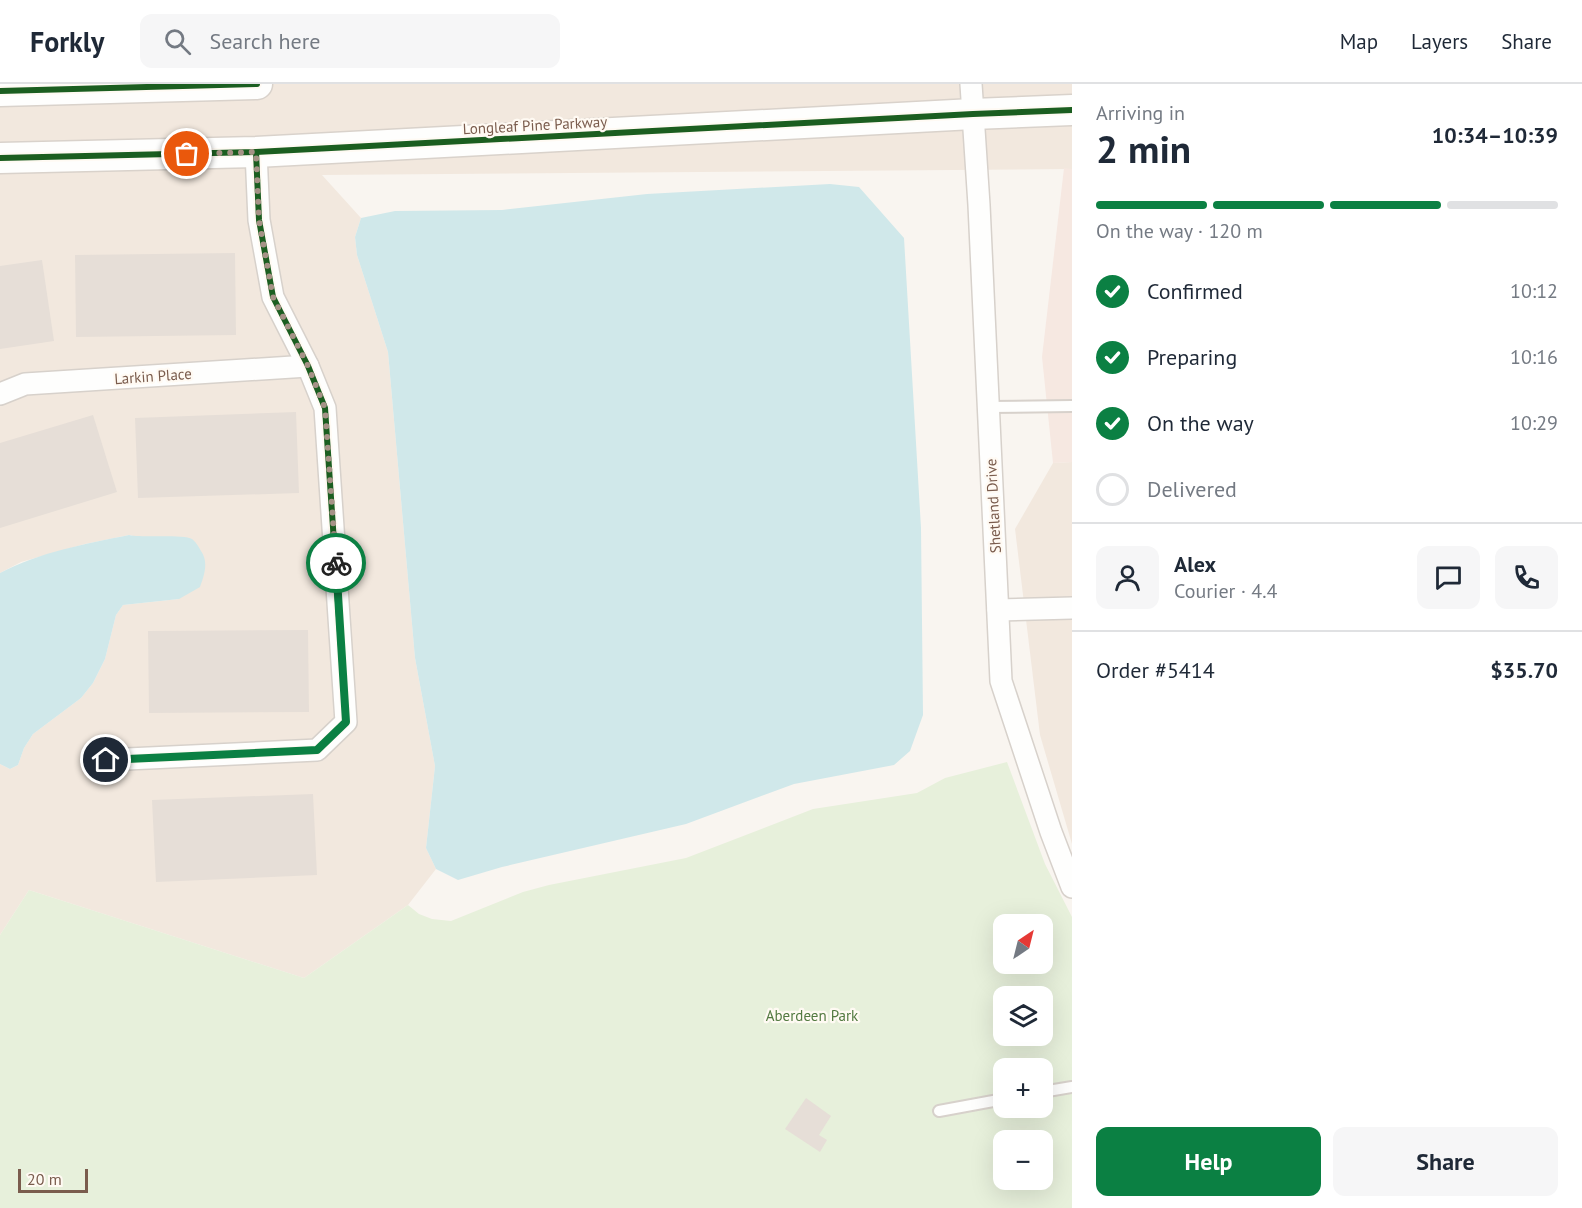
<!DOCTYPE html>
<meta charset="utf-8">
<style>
:root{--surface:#fff;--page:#f6f6f7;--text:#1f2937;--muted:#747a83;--line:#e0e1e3;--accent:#0b8043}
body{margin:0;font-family:"PT Sans",sans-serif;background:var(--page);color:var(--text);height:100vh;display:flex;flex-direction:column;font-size:22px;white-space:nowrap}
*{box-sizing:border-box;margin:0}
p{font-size:20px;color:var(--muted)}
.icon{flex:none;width:33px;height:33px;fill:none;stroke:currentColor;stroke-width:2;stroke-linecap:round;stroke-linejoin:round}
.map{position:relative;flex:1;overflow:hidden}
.panel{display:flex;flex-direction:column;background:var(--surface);width:510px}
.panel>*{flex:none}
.needle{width:39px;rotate:35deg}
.controls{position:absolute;left:993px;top:830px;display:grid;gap:12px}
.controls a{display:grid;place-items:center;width:60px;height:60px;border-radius:12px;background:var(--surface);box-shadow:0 6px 24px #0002;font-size:30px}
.scale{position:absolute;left:18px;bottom:15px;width:70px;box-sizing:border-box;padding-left:6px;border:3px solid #7a5c4d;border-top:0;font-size:16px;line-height:21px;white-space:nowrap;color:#7a5c4d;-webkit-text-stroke:4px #fffaf3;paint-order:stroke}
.pin{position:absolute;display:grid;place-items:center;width:51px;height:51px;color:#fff;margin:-26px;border:3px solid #fff;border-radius:50%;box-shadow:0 2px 6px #0007}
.courier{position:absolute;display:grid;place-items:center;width:60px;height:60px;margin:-30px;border:4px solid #0b8043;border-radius:50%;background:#fff;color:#222;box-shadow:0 2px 8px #0007}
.summary em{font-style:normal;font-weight:800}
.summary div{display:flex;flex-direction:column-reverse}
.summary{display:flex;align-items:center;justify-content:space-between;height:102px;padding:0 24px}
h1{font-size:39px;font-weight:800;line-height:45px}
.bar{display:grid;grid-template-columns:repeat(4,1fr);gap:9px 6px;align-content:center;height:72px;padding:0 24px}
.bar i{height:8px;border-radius:4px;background:var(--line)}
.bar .active{background:var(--accent)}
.bar p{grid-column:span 4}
.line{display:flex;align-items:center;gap:15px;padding:0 24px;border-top:2px solid var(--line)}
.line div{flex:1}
.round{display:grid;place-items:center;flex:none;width:63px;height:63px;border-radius:12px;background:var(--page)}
ol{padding:0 24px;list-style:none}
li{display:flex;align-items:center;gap:18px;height:66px}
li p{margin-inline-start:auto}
li .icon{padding:6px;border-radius:50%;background:var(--accent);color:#fff;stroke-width:4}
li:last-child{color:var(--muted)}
li i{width:33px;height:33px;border:3px solid var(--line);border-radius:50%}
.action{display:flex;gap:12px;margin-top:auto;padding:12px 24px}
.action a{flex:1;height:69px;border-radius:12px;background:var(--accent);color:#fff;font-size:24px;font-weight:800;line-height:69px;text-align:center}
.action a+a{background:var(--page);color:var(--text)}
header{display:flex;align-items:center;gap:36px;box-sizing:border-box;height:84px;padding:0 30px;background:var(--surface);border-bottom:2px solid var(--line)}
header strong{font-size:28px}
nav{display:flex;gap:33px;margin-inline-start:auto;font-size:21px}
.search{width:420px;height:54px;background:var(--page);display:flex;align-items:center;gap:15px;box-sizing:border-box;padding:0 21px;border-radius:12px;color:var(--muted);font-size:22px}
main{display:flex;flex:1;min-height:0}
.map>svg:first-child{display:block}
.residential{fill:#f2e8de}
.commercial{fill:#f6e8e1}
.green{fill:#e7f0db;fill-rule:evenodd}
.water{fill:#d0e8ea}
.building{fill:#e6ded7}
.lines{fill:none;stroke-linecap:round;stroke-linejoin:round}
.service-casing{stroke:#d7d1cb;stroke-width:14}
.minor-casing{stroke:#d7d1cb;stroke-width:24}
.secondary-casing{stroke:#d9d2cb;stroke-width:33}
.service{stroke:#fefefd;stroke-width:10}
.minor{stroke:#fefefd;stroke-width:21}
.secondary{stroke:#fefefd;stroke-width:30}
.cycleway-casing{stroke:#fffaf3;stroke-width:10}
.cycleway{stroke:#1b5e20;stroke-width:6}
.done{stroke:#a69286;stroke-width:6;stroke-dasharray:0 10.8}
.route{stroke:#0b8043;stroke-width:8}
.labels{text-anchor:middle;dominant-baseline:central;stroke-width:4.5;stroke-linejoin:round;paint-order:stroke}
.street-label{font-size:15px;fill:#7a5c4d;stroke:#fffaf3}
.park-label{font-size:15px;fill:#537a41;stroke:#fffaf3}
</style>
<header>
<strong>Forkly</strong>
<div class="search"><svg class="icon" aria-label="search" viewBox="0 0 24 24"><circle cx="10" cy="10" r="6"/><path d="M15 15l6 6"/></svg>Search here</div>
<nav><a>Map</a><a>Layers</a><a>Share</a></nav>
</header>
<main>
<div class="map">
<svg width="1072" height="1124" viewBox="0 0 1072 1124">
<rect width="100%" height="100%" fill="#f9f5f0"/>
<g class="residential">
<path d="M 0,0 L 1072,0 L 1072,85 L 322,91 L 361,134 L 355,153 L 357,171 L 388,268 L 415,574 L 435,682 L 426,764 L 436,785 L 408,821 L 304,894 L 29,806 L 0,851 L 0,680 L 10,685 L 18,681 L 24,664 L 33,650 L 81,614 L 93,599 L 105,575 L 116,531 L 123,521 L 179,515 L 180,453 L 142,454 L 129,451 L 85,460 L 21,478 L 0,489 Z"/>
<path d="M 1072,378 L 1072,760 L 1040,651 L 1015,445 L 1053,379 Z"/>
</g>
<path class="commercial" d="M 1064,84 L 1072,85 L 1072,378 L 1053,379 L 1042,273 Z"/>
<path class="green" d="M 1007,678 L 1045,780 L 1072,833 L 1072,1124 L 0,1124 L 0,851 L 29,806 L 304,894 L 408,821 L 419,830 L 432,835 L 451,837 L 523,808 L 549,801 L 686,774 L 813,725 L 917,709 L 945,694 ZM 1004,840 L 1042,840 L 1042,879 L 1004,879 ZM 1004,912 L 1042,912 L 1042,951 L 1004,951 ZM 1004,984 L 1042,984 L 1042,1023 L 1004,1023 ZM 1004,1056 L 1042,1056 L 1042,1095 L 1004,1095 Z"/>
<g class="water">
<path d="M 830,100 L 859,103 L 904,154 L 921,444 L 923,631 L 910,667 L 894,681 L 794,700 L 686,740 L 502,783 L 458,796 L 436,785 L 426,764 L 435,682 L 415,574 L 388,268 L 357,171 L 355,153 L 361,134 L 395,127 L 502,126 L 647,110 Z"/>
<path d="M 129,451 C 143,454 184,450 192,455 C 195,457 199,463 201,467 C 209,478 204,492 200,503 L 179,515 L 123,521 L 116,531 L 105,575 L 93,599 L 81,614 L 33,650 L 24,664 L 18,681 L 10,685 L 0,680 L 0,489 C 40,468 85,460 129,451 Z"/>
</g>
<g class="building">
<path d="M 235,169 L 236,251 L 76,253 L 75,171 Z"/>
<path d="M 42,176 L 54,257 L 0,265 L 0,182 Z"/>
<path d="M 296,328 L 299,409 L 138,414 L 135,334 Z"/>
<path d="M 93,331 L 117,408 L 0,444 L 0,359 Z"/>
<path d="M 308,546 L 309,628 L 149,629 L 148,547 Z"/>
<path d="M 313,710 L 317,791 L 156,798 L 152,716 Z"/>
<path d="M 806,1014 L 831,1032 L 819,1051 L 827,1056 L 820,1068 L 785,1045 Z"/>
</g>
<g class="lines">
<g class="service-casing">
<g id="service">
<path d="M 988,323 L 1072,322"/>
<path d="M 1042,1008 L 1072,1003"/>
<path d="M 939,1027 L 1004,1015"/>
</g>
</g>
<g class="minor-casing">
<g id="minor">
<path d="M 971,0 L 979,121 L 1001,597 L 1051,748 L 1072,803"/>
<path d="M 0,310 L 25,300 L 308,282"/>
<path d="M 998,526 L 1072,524"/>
<path d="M 106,676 L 317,666 L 346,638 L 325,324 L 308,282 L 273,213 L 259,136 L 256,68"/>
</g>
</g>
<g class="secondary-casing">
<g id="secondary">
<path d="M 0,7 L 257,0"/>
<path d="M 0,74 L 256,68 L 973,30 L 1072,26"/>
</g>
</g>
<use href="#service" class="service"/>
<use href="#minor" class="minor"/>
<use href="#secondary" class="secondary"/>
<g class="cycleway-casing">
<g id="cycleway">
<path d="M 0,7 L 257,0"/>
<path d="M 0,74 L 256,68 L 973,30 L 1072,26"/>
<path d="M 106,676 L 317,666 L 346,638 L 325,324 L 308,282 L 273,213 L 259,136 L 256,68"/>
</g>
</g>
<use href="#cycleway" class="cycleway"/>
</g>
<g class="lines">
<path class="done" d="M 187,70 L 256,68 L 259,136 L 273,213 L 308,282 L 325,324 L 336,479"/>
<path class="route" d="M 106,676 L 317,666 L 346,638 L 336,479"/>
</g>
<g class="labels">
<g class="street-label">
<text transform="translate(535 41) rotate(-3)">Longleaf Pine Parkway</text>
<text transform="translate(153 292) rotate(-4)">Larkin Place</text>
<text transform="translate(993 422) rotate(-93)">Shetland Drive</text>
</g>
<g class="park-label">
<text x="812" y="931">Aberdeen Park</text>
</g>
</g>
</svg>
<div class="controls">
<a><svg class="needle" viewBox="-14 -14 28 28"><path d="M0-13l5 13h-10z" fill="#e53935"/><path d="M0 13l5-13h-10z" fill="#747a83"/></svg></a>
<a><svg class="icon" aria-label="layers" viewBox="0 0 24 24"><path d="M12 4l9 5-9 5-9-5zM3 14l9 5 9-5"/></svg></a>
<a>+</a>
<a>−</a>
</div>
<div class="scale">20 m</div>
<div class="pin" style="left:187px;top:70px;background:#ea580c"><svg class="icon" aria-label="bag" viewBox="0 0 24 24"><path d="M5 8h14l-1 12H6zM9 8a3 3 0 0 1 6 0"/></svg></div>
<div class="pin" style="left:106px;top:676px;background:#1f2937"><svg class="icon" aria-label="home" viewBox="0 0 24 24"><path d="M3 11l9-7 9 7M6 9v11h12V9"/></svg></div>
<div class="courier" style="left:336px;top:479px"><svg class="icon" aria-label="bike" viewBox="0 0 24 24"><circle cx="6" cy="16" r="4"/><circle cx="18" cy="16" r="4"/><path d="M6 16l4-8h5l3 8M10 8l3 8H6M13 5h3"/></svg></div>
</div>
<section class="panel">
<div class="summary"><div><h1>2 min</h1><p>Arriving in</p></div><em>10:34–10:39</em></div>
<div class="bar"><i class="active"></i><i class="active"></i><i class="active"></i><i></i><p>On the way · 120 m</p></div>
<ol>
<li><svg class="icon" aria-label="check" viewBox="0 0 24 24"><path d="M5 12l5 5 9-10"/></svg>Confirmed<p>10:12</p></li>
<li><svg class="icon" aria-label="check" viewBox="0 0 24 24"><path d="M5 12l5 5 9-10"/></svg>Preparing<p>10:16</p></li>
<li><svg class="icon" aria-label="check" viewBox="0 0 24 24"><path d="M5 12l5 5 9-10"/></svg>On the way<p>10:29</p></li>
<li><i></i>Delivered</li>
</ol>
<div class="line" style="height:108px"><a class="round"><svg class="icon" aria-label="person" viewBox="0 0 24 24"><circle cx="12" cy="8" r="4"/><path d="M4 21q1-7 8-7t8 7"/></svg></a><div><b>Alex</b><p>Courier · 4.4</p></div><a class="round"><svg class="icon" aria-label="chat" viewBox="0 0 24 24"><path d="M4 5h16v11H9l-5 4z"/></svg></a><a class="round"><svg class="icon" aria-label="phone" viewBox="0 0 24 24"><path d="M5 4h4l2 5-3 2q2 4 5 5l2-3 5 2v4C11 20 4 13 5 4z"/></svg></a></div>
<div class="line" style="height:78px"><div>Order #5414</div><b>$35.70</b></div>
<div class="action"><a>Help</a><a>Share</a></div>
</section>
</main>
